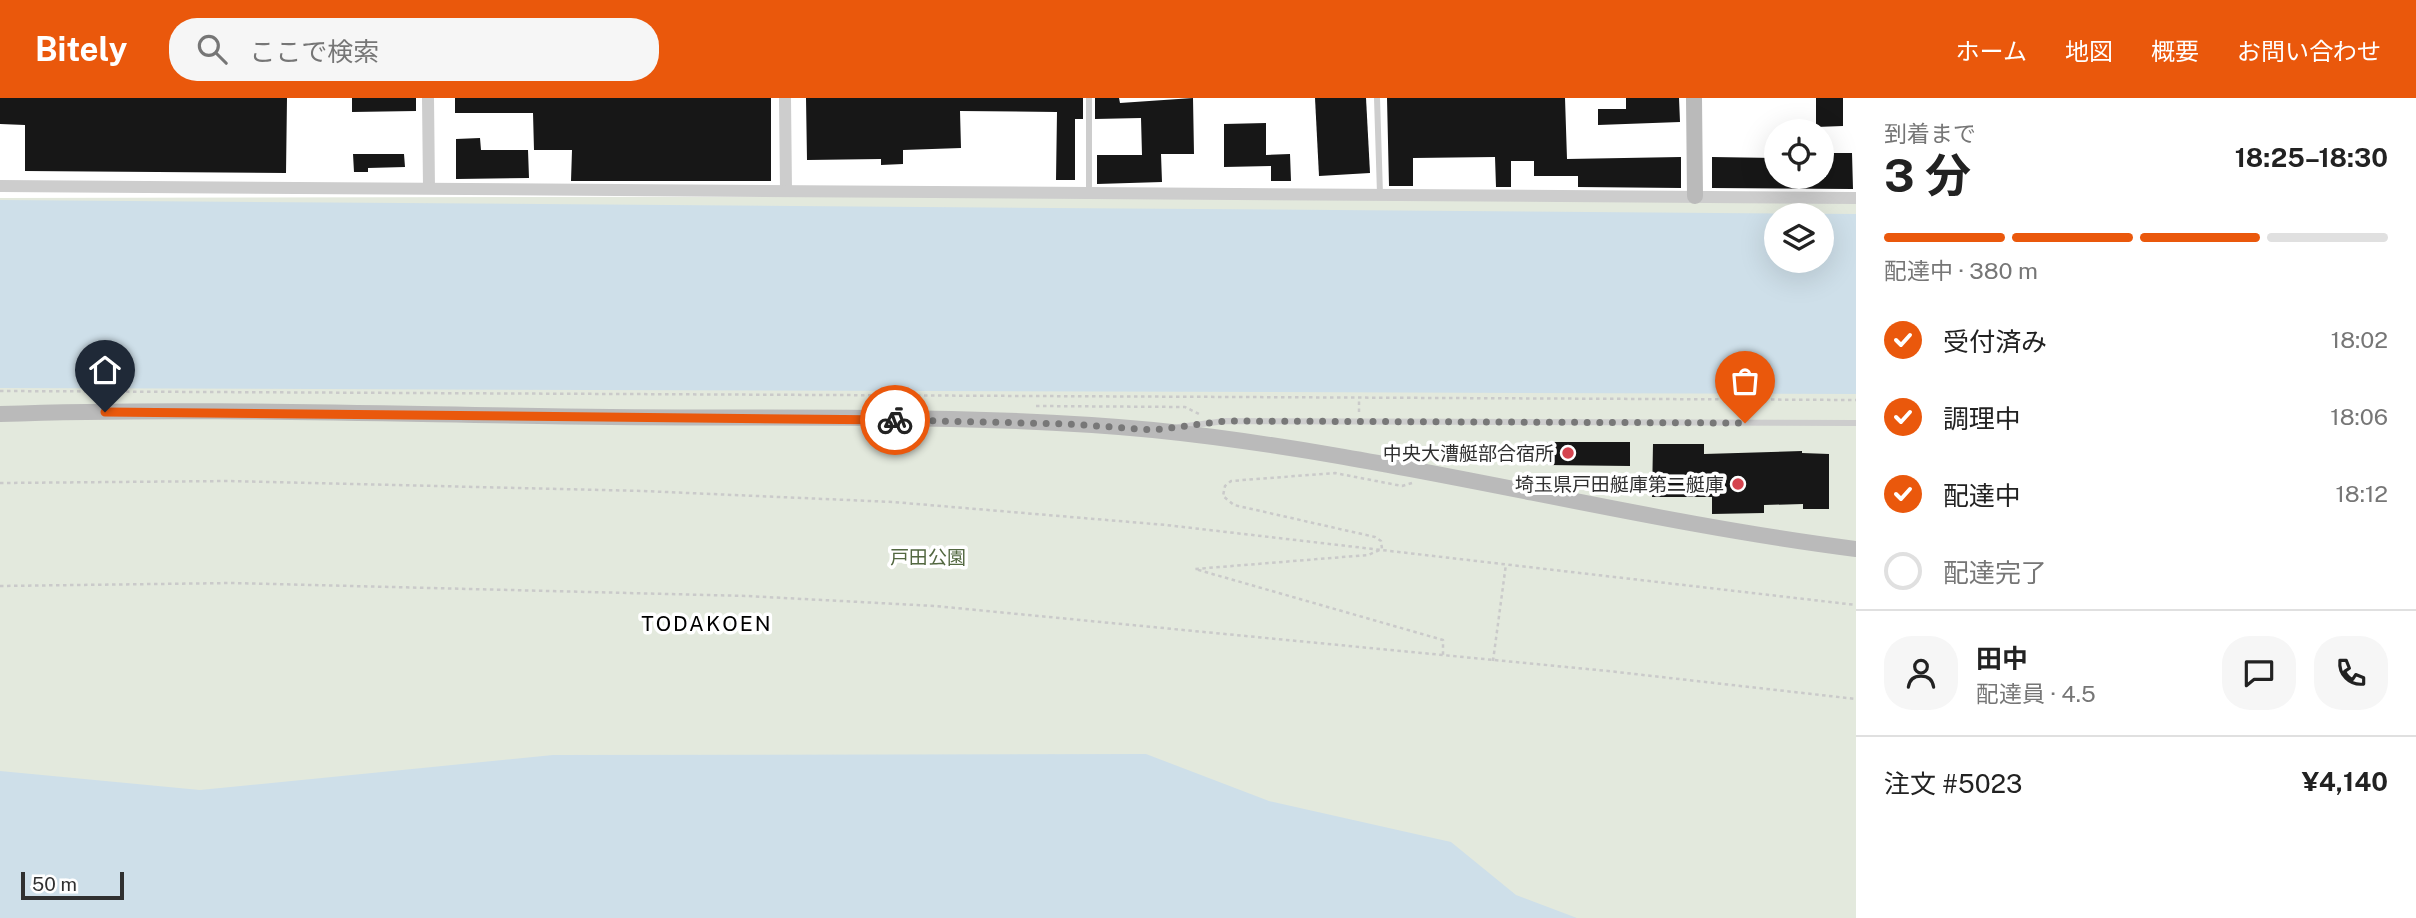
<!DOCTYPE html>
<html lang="ja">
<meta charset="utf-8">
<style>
:root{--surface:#fff;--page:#f6f6f6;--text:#222;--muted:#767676;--line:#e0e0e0;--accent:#ea580c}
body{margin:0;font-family:"Public Sans","Noto Sans JP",sans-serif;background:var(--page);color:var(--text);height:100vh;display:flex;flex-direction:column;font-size:26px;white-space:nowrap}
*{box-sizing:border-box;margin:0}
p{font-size:23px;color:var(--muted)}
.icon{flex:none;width:38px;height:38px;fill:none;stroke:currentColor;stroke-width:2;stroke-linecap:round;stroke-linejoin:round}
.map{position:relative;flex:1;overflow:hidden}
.drawer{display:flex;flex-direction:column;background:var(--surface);width:560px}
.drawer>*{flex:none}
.buttons{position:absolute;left:1764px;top:21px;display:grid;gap:14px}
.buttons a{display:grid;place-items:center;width:70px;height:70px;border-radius:50%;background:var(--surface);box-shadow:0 7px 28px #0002;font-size:35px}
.scale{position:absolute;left:21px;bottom:18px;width:103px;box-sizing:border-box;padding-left:7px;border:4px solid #303030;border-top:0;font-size:19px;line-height:24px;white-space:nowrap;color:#303030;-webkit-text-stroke:5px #fff;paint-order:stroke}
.pin{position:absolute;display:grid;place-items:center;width:60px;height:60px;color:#fff;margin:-72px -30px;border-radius:50% 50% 50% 0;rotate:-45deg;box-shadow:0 0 7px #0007}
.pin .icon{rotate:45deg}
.courier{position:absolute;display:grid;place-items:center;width:70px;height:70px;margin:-35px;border:5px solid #ea580c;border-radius:50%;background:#fff;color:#222;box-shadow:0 2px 9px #0007}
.head em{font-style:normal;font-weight:700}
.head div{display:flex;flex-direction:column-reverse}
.head{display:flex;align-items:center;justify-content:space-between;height:119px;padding:0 28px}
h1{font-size:46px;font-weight:700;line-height:52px}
.bar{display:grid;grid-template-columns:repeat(4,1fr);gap:10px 7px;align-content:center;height:84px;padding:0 28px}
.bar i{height:9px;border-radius:5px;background:var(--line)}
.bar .active{background:var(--accent)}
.bar p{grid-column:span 4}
.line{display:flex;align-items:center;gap:18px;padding:0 28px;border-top:2px solid var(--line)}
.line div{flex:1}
.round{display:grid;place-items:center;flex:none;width:74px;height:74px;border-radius:28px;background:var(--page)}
ol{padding:0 28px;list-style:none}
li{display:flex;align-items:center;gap:21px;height:77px}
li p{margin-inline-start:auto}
li .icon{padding:7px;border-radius:50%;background:var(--accent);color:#fff;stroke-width:4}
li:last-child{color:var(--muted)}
li i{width:38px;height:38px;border:4px solid var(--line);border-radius:50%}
header{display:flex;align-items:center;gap:42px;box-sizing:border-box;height:98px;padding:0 35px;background:var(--accent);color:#fff}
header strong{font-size:33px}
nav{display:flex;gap:38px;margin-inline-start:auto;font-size:24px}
.search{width:490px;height:63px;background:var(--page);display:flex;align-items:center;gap:18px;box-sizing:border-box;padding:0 24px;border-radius:28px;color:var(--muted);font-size:26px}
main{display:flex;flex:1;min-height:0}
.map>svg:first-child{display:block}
.green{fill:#e3e9dd;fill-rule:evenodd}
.water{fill:#cedfe9;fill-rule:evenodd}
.building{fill:#171717}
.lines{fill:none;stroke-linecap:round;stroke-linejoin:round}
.path{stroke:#cacaca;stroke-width:2.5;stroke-dasharray:3.5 3.5;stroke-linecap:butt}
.lane{stroke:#cdcdcd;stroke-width:6}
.street{stroke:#cdcdcd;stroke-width:12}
.secondary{stroke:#bababa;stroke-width:16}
.done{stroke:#787878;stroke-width:7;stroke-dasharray:0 12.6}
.route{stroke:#ea580c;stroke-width:9}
.poi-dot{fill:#d5444f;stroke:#fff;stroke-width:2.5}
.labels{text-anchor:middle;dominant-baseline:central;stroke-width:7;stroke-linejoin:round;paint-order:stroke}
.poi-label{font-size:19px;fill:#303030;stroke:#fff;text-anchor:end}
.park-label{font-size:19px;fill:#536841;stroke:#fff}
.neighbourhood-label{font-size:21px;letter-spacing:2px;fill:#000;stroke:#fff}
</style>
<header>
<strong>Bitely</strong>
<div class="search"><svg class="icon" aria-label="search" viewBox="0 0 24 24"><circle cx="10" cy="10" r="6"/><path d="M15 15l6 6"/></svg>ここで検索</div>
<nav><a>ホーム</a><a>地図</a><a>概要</a><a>お問い合わせ</a></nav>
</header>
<main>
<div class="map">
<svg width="1856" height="820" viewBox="0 0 1856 820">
<rect width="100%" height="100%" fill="#fff"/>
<path class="green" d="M 1138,98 L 1856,100 L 1856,820 L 0,820 L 0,100 ZM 1776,117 L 1822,117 L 1822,163 L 1776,163 Z"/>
<g class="water">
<path d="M 0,102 L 1856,116 L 1856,296 L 0,290 ZM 1776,117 L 1822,117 L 1822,163 L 1776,163 Z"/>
<path d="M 1146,656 L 1269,703 L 1451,744 L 1516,797 L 1577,820 L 0,820 L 0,673 L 200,692 L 553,657 Z"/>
</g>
<g class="building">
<path d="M 0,0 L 287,0 L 286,75 L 25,73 L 25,27 L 0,26 Z"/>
<path d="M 352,0 L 416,0 L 416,13 L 352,14 Z"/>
<path d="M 455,0 L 771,0 L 771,83 L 571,83 L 572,52 L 534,52 L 533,15 L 455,15 Z"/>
<path d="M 806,0 L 1083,0 L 1083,21 L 1075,21 L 1075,82 L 1056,82 L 1057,14 L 960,13 L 961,50 L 903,52 L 903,66 L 881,67 L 881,61 L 807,62 Z"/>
<path d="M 1095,0 L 1119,0 L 1120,5 L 1193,0 L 1194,56 L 1161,56 L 1162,84 L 1097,86 L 1097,57 L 1142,57 L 1141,20 L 1095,21 Z"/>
<path d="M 1315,0 L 1366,0 L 1370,75 L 1319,78 Z"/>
<path d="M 1387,0 L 1565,0 L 1567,61 L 1681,59 L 1681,90 L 1578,89 L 1578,78 L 1534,78 L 1534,63 L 1511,63 L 1511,89 L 1496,89 L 1495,59 L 1413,60 L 1413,88 L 1389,88 Z"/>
<path d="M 1626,0 L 1679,0 L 1680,24 L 1598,27 L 1598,11 L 1626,11 Z"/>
<path d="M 1816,0 L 1843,0 L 1843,28 L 1816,29 Z"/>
<path d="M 1266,25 L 1266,57 L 1290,56 L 1291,83 L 1271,83 L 1271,68 L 1224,69 L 1224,26 Z"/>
<path d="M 480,40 L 481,52 L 528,52 L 529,80 L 456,81 L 456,41 Z"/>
<path d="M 1825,55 L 1852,55 L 1853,91 L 1712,90 L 1712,59 L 1776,60 L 1776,79 L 1826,79 Z"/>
<path d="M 353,56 L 404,56 L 405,69 L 368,70 L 368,74 L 354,74 Z"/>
<path d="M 1547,344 L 1630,344 L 1630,368 L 1547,367 Z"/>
<path d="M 1653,346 L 1704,346 L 1704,356 L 1802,353 L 1802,355 L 1829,356 L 1829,411 L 1803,411 L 1803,406 L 1764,407 L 1764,415 L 1712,416 L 1712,399 L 1652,399 Z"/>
</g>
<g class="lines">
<g class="path">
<path d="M 0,293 L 1856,302"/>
<path d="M 1036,308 L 1185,309 L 1199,316"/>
<path d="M 1359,314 L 1359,300"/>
<path d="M 0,385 L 229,383 L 643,393 L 893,404 L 1166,427 L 1856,507"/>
<path d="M 1412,385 L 1402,388 L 1335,375 L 1231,383 L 1225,388 L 1223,398 L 1234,407 L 1375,439 L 1381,443 L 1382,451 L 1368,457 L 1195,471 L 1443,542 L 1443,559"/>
<path d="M 0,488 L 233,485 L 747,498 L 935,508 L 1608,573 L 1856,601"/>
<path d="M 1493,563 L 1506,466"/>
</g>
<g class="lane">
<path d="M 1089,0 L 1089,93"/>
<path d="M 1377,0 L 1380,96"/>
<path d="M 1179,329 L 1225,323 L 1856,325"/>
</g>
<g class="street">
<path d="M 428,0 L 429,90"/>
<path d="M 785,0 L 786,92"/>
<path d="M 0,88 L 1856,100"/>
</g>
<g class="secondary">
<path d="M 1694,0 L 1695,98"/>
<path d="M 0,316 C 203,309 407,317 610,319 C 790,321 973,315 1153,332 C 1390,356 1620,421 1856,451"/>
</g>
</g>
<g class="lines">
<path class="done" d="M 895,322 L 1069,326 L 1153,332 L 1226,323 L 1745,325"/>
<path class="route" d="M 105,314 L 895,322"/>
</g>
<g class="poi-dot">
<circle cx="1568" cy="355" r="7"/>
<circle cx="1738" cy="386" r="7"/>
</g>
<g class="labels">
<g class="poi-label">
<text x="1554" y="355">中央大漕艇部合宿所</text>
<text x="1724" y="386">埼玉県戸田艇庫第二艇庫</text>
</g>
<g class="park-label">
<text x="928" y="459">戸田公園</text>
</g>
<g class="neighbourhood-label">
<text x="707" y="525">TODAKOEN</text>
</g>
</g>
</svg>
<div class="buttons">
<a><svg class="icon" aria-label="locate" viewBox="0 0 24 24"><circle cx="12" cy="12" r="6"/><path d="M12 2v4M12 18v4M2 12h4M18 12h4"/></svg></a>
<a><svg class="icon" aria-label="layers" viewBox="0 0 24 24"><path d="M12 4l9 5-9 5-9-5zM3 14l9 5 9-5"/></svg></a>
</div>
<div class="scale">50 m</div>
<div class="pin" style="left:1745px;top:325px;background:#ea580c"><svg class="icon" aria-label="bag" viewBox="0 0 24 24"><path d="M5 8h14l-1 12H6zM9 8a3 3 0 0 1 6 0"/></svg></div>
<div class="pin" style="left:105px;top:314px;background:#1f2937"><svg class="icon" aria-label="home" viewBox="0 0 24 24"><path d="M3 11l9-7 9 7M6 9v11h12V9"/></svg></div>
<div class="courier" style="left:895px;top:322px"><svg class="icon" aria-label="bike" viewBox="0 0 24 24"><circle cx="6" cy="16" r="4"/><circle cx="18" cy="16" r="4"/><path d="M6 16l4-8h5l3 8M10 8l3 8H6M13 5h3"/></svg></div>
</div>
<section class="drawer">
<div class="head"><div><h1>3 分</h1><p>到着まで</p></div><em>18:25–18:30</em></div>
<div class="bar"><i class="active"></i><i class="active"></i><i class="active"></i><i></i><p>配達中 · 380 m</p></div>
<ol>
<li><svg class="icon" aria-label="check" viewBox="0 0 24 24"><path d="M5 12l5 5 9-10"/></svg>受付済み<p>18:02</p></li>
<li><svg class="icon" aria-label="check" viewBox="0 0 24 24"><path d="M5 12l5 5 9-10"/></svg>調理中<p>18:06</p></li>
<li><svg class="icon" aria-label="check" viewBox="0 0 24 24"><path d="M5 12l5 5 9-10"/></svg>配達中<p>18:12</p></li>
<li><i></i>配達完了</li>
</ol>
<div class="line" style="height:126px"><a class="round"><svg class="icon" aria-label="person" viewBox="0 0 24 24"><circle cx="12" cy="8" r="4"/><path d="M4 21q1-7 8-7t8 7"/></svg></a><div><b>田中</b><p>配達員 · 4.5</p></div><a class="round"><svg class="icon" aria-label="chat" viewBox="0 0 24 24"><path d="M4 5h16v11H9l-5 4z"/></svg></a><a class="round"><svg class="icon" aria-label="phone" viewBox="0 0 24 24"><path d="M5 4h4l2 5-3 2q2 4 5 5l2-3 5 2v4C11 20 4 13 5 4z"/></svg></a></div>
<div class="line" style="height:91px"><div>注文 #5023</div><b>¥4,140</b></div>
</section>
</main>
